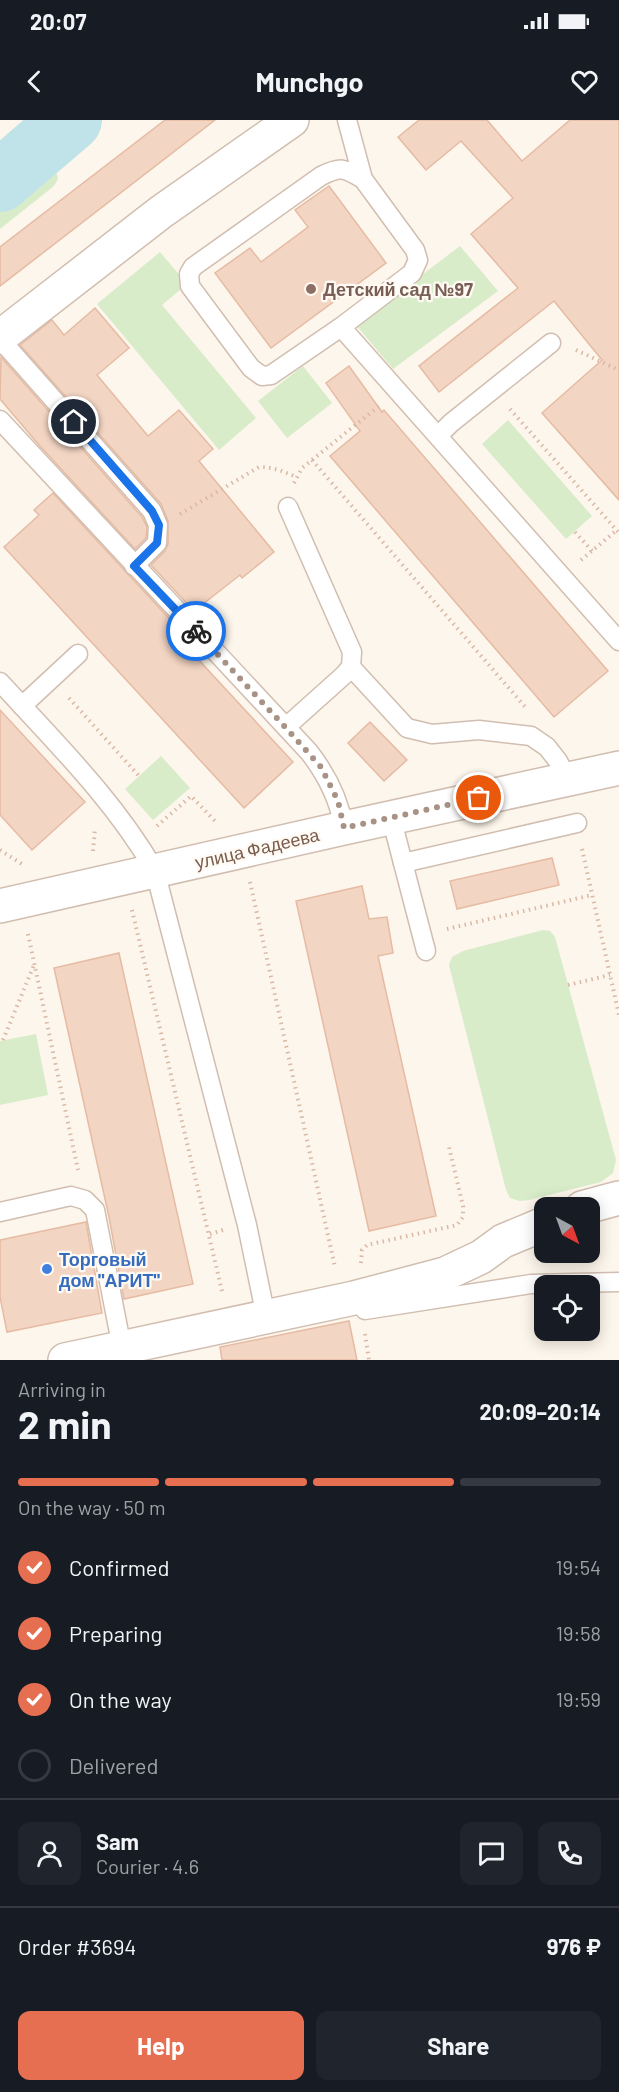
<!DOCTYPE html>
<meta charset="utf-8">
<style>
:root{--surface:#171b24;--page:#20242c;--text:#f1f3f6;--muted:#9ea1a6;--line:#363941;--accent:#e76f51}
body{margin:0;font-family:Barlow,sans-serif;background:var(--page);color:var(--text);height:100vh;display:flex;flex-direction:column;font-size:22px;white-space:nowrap}
*{box-sizing:border-box;margin:0}
p{font-size:20px;color:var(--muted)}
.icon{flex:none;width:33px;height:33px;fill:none;stroke:currentColor;stroke-width:2;stroke-linecap:round;stroke-linejoin:round}
.map{position:relative;height:1240px;overflow:hidden}
.sheet{display:flex;flex-direction:column;background:var(--surface);flex:1}
.sheet>*{flex:none}
.needle{width:39px;rotate:139deg}
.fabs{position:absolute;left:534px;top:1077px;display:grid;gap:12px}
.fabs a{display:grid;place-items:center;width:66px;height:66px;border-radius:12px;background:var(--surface);box-shadow:0 3px 15px #0003;font-size:30px}
.pin{position:absolute;display:grid;place-items:center;width:51px;height:51px;color:#fff;margin:-26px;border:3px solid #fff;border-radius:50%;box-shadow:0 2px 6px #0007}
.courier{position:absolute;display:grid;place-items:center;width:60px;height:60px;margin:-30px;border:4px solid #1a73e8;border-radius:50%;background:#fff;color:#222;box-shadow:0 2px 8px #0007}
.summary em{font-style:normal;font-weight:700}
.summary div{display:flex;flex-direction:column-reverse}
.summary{display:flex;align-items:center;justify-content:space-between;height:102px;padding:0 18px}
h1{font-size:39px;font-weight:700;line-height:45px}
.bar{display:grid;grid-template-columns:repeat(4,1fr);gap:9px 6px;align-content:center;height:72px;padding:0 18px}
.bar i{height:8px;border-radius:4px;background:var(--line)}
.bar .current{background:var(--accent)}
.bar p{grid-column:span 4}
.line{display:flex;align-items:center;gap:15px;padding:0 18px;border-top:2px solid var(--line)}
.line div{flex:1}
.round{display:grid;place-items:center;flex:none;width:63px;height:63px;border-radius:12px;background:var(--page)}
ol{padding:0 18px;list-style:none}
li{display:flex;align-items:center;gap:18px;height:66px}
li p{margin-inline-start:auto}
li .icon{padding:6px;border-radius:50%;background:var(--accent);color:#fff;stroke-width:4}
li:last-child{color:var(--muted)}
li i{width:33px;height:33px;border:3px solid var(--line);border-radius:50%}
.action{display:flex;gap:12px;margin-top:auto;padding:12px 18px}
.action a{flex:1;height:69px;border-radius:12px;background:var(--accent);color:#fff;font-size:24px;font-weight:700;line-height:69px;text-align:center}
.action a+a{background:var(--page);color:var(--text)}
.status{display:flex;justify-content:space-between;align-items:center;height:42px;padding:0 30px;background:var(--surface);direction:ltr}
.status svg{height:16px;fill:currentColor}
header{display:flex;justify-content:space-between;align-items:center;height:78px;padding:0 18px;background:var(--surface);font-size:27px;font-weight:700}
.map>svg:first-child{display:block}
.green{fill:#d8ecc9}
.lines{fill:none;stroke-linecap:round;stroke-linejoin:round}
.river{stroke:#bfe3e8;stroke-width:62}
.building{fill:#f3d5c3;stroke:#e6bba3;stroke-width:1.5}
.lane-casing{stroke:#d1beb0;stroke-width:21}
.street-casing{stroke:#d1beb0;stroke-width:36}
.path{stroke:#d9b8a5;stroke-width:4;stroke-dasharray:1.5 4.5;stroke-linecap:butt}
.lane{stroke:#fff;stroke-width:18}
.street{stroke:#fff;stroke-width:33}
.done{stroke:#a89285;stroke-width:6;stroke-dasharray:0 10.8}
.route{stroke:#1a73e8;stroke-width:8}
.education-dot{fill:#8d6e63;stroke:#fffaf3;stroke-width:2}
.shop-dot{fill:#3f7fe0;stroke:#fffaf3;stroke-width:2}
.labels{text-anchor:middle;dominant-baseline:central;stroke-width:4.5;stroke-linejoin:round;paint-order:stroke}
.education-label{font-size:18px;font-weight:bold;fill:#785e54;stroke:#fffaf3;text-anchor:start}
.street-label{font-size:18px;fill:#7a5c4d;stroke:#fffaf3}
.shop-label{font-size:18px;font-weight:bold;fill:#366cbe;stroke:#fffaf3;text-anchor:start}
</style>
<div class="status"><b>20:07</b><svg viewBox="0 0 49 12"><path d="M0 12V9h3v3zM5 12V6h3v6zM10 12V3h3v9zM15 12V0h3v12zM26 1h20v11H26zM47 4h2v5h-2z"/></svg></div>
<header><svg class="icon" aria-label="back" viewBox="0 0 24 24"><path d="M15 5l-7 7 7 7"/></svg>Munchgo<svg class="icon" aria-label="heart" viewBox="0 0 24 24"><path d="M12 20l-8-8c-3-5 5-10 8-4 3-6 11-1 8 4z"/></svg></header>
<div class="map">
<svg width="619" height="1240" viewBox="0 0 619 1240">
<rect width="100%" height="100%" fill="#fdf6ec"/>
<g class="green">
<path d="M 49,51 L 57,54 L 58,59 L 54,66 L 0,109 L 0,92 Z"/>
<path d="M 460,126 L 498,171 L 393,249 L 356,205 Z"/>
<path d="M 160,132 L 187,164 L 162,185 L 256,298 L 219,330 L 97,184 Z"/>
<path d="M 303,246 L 332,283 L 287,318 L 258,281 Z"/>
<path d="M 508,300 L 592,396 L 566,419 L 482,324 Z"/>
<path d="M 161,636 L 190,668 L 153,700 L 125,669 Z"/>
<path d="M 543,810 L 550,811 L 555,817 L 616,1040 L 613,1053 L 601,1062 L 529,1080 L 520,1081 L 510,1078 L 506,1070 L 449,845 L 452,837 L 463,831 Z"/>
<path d="M 36,914 L 48,975 L 0,985 L 0,921 Z"/>
</g>
<g class="lines">
<path class="river" d="M 0,61 L 71,0"/>
</g>
<g class="building">
<path d="M 165,0 L 215,0 L 0,166 L 0,127 Z"/>
<path d="M 419,0 L 487,0 L 522,41 L 570,0 L 619,0 L 619,380 L 542,293 L 602,240 L 554,181 L 439,272 L 419,246 L 518,168 L 471,114 L 513,78 L 461,21 L 426,50 L 398,17 Z"/>
<path d="M 329,66 L 386,143 L 271,228 L 215,153 L 250,128 L 261,142 L 308,107 L 295,90 Z"/>
<path d="M 95,188 L 129,228 L 97,255 L 148,316 L 179,290 L 213,329 L 199,341 L 274,432 L 242,458 L 240,455 L 194,491 L 151,445 L 165,431 L 168,424 L 168,401 L 161,384 L 20,225 L 52,200 L 64,215 Z"/>
<path d="M 1,237 L 142,397 L 147,407 L 146,418 L 135,429 L 39,325 L 0,279 Z"/>
<path d="M 349,246 L 382,292 L 384,290 L 608,551 L 554,597 L 330,336 L 360,311 L 326,263 Z"/>
<path d="M 53,373 L 176,506 L 171,510 L 293,642 L 244,688 L 4,427 L 39,395 L 34,390 Z"/>
<path d="M 0,590 L 85,682 L 32,730 L 0,695 Z"/>
<path d="M 370,602 L 407,640 L 384,661 L 348,623 Z"/>
<path d="M 552,738 L 559,765 L 457,789 L 450,761 Z"/>
<path d="M 362,766 L 369,799 L 387,797 L 393,833 L 378,836 L 436,1096 L 369,1111 L 296,781 Z"/>
<path d="M 119,833 L 193,1164 L 124,1179 L 109,1097 L 54,848 Z"/>
<path d="M 86,1102 L 102,1193 L 7,1212 L 0,1177 L 0,1120 Z"/>
<path d="M 349,1201 L 357,1240 L 222,1240 L 220,1227 Z"/>
</g>
<g class="lines">
<g class="lane-casing">
<g id="lane">
<path d="M 347,0 L 363,59 L 415,130 L 418,140 L 412,153 L 341,207 L 271,255 L 262,256 L 251,248 L 190,166 L 189,154 L 193,147 L 321,56 C 341,46 344,48 363,59"/>
<path d="M 341,207 L 619,521"/>
<path d="M 0,219 L 152,391 L 158,405 L 157,423 L 134,446"/>
<path d="M 0,300 L 309,632 C 327,655 339,679 344,708"/>
<path d="M 438,316 L 451,303 L 551,223"/>
<path d="M 351,547 L 407,608 L 432,614 L 479,610 L 531,616 L 547,627 L 558,641 L 567,659"/>
<path d="M 0,562 C 55,622 114,680 155,751 L 247,1105 L 266,1197"/>
<path d="M 22,586 L 78,534"/>
<path d="M 286,607 L 344,555 L 351,547 L 352,532 L 288,387"/>
<path d="M 391,697 L 426,831"/>
<path d="M 403,743 L 577,703"/>
<path d="M 0,1092 L 71,1076 L 85,1080 L 95,1090 L 122,1228"/>
<path d="M 365,1190 L 531,1164 L 619,1162"/>
</g>
</g>
<g class="street-casing">
<g id="street">
<path d="M 0,217 L 161,92 L 292,0"/>
<path d="M 0,786 L 344,708 L 619,648"/>
<path d="M 582,1088 L 619,1078"/>
<path d="M 65,1240 L 354,1178 L 445,1154 L 481,1137 L 503,1121 L 544,1104"/>
</g>
</g>
<g class="path">
<path d="M 576,230 L 619,250"/>
<path d="M 510,289 L 619,413"/>
<path d="M 312,340 L 527,589"/>
<path d="M 294,363 L 302,348 L 379,286"/>
<path d="M 180,394 L 259,347 C 273,347 283,351 296,357"/>
<path d="M 575,412 L 592,431"/>
<path d="M 581,440 L 617,410"/>
<path d="M 69,578 L 139,656"/>
<path d="M 157,706 L 191,676 L 216,702"/>
<path d="M 582,729 L 619,895"/>
<path d="M 0,730 L 22,744"/>
<path d="M 93,731 L 95,709"/>
<path d="M 250,762 L 335,1147"/>
<path d="M 132,790 L 222,1171"/>
<path d="M 447,809 L 592,775"/>
<path d="M 28,814 L 78,1050"/>
<path d="M 568,865 L 610,855"/>
<path d="M 3,920 L 34,845"/>
<path d="M 210,1114 L 223,1110"/>
<path d="M 361,1143 L 362,1130 L 367,1125 L 457,1105 L 463,1097 L 463,1086 L 449,1027"/>
<path d="M 365,1214 L 369,1240"/>
</g>
<use href="#lane" class="lane"/>
<use href="#street" class="street"/>
</g>
<g class="lines">
<path class="done" d="M 196,511 L 286,608 L 321,647 L 338,681 L 344,708 L 479,678"/>
<path class="route" d="M 74,302 L 152,391 L 159,405 L 157,423 L 134,446 L 196,511"/>
</g>
<circle class="education-dot" cx="311" cy="169" r="6"/>
<circle class="shop-dot" cx="47" cy="1149" r="6"/>
<g class="labels">
<g class="education-label">
<text x="323" y="169">Детский сад №97</text>
</g>
<g class="street-label">
<text transform="translate(257 728) rotate(-13)">улица Фадеева</text>
</g>
<g class="shop-label">
<text x="59" y="1139">Торговый<tspan x="59" dy="21">дом "АРИТ"</tspan></text>
</g>
</g>
</svg>
<div class="fabs">
<a><svg class="needle" viewBox="-14 -14 28 28"><path d="M0-13l5 13h-10z" fill="#e53935"/><path d="M0 13l5-13h-10z" fill="#9ea1a6"/></svg></a>
<a><svg class="icon" aria-label="locate" viewBox="0 0 24 24"><circle cx="12" cy="12" r="6"/><path d="M12 2v4M12 18v4M2 12h4M18 12h4"/></svg></a>
</div>
<div class="pin" style="left:479px;top:678px;background:#ea580c"><svg class="icon" aria-label="bag" viewBox="0 0 24 24"><path d="M5 8h14l-1 12H6zM9 8a3 3 0 0 1 6 0"/></svg></div>
<div class="pin" style="left:74px;top:302px;background:#1f2937"><svg class="icon" aria-label="home" viewBox="0 0 24 24"><path d="M3 11l9-7 9 7M6 9v11h12V9"/></svg></div>
<div class="courier" style="left:196px;top:511px"><svg class="icon" aria-label="bike" viewBox="0 0 24 24"><circle cx="6" cy="16" r="4"/><circle cx="18" cy="16" r="4"/><path d="M6 16l4-8h5l3 8M10 8l3 8H6M13 5h3"/></svg></div>
</div>
<section class="sheet">
<div class="summary"><div><h1>2 min</h1><p>Arriving in</p></div><em>20:09–20:14</em></div>
<div class="bar"><i class="current"></i><i class="current"></i><i class="current"></i><i></i><p>On the way · 50 m</p></div>
<ol>
<li><svg class="icon" aria-label="check" viewBox="0 0 24 24"><path d="M5 12l5 5 9-10"/></svg>Confirmed<p>19:54</p></li>
<li><svg class="icon" aria-label="check" viewBox="0 0 24 24"><path d="M5 12l5 5 9-10"/></svg>Preparing<p>19:58</p></li>
<li><svg class="icon" aria-label="check" viewBox="0 0 24 24"><path d="M5 12l5 5 9-10"/></svg>On the way<p>19:59</p></li>
<li><i></i>Delivered</li>
</ol>
<div class="line" style="height:108px"><a class="round"><svg class="icon" aria-label="person" viewBox="0 0 24 24"><circle cx="12" cy="8" r="4"/><path d="M4 21q1-7 8-7t8 7"/></svg></a><div><b>Sam</b><p>Courier · 4.6</p></div><a class="round"><svg class="icon" aria-label="chat" viewBox="0 0 24 24"><path d="M4 5h16v11H9l-5 4z"/></svg></a><a class="round"><svg class="icon" aria-label="phone" viewBox="0 0 24 24"><path d="M5 4h4l2 5-3 2q2 4 5 5l2-3 5 2v4C11 20 4 13 5 4z"/></svg></a></div>
<div class="line" style="height:78px"><div>Order #3694</div><b>976 ₽</b></div>
<div class="action"><a>Help</a><a>Share</a></div>
</section>
